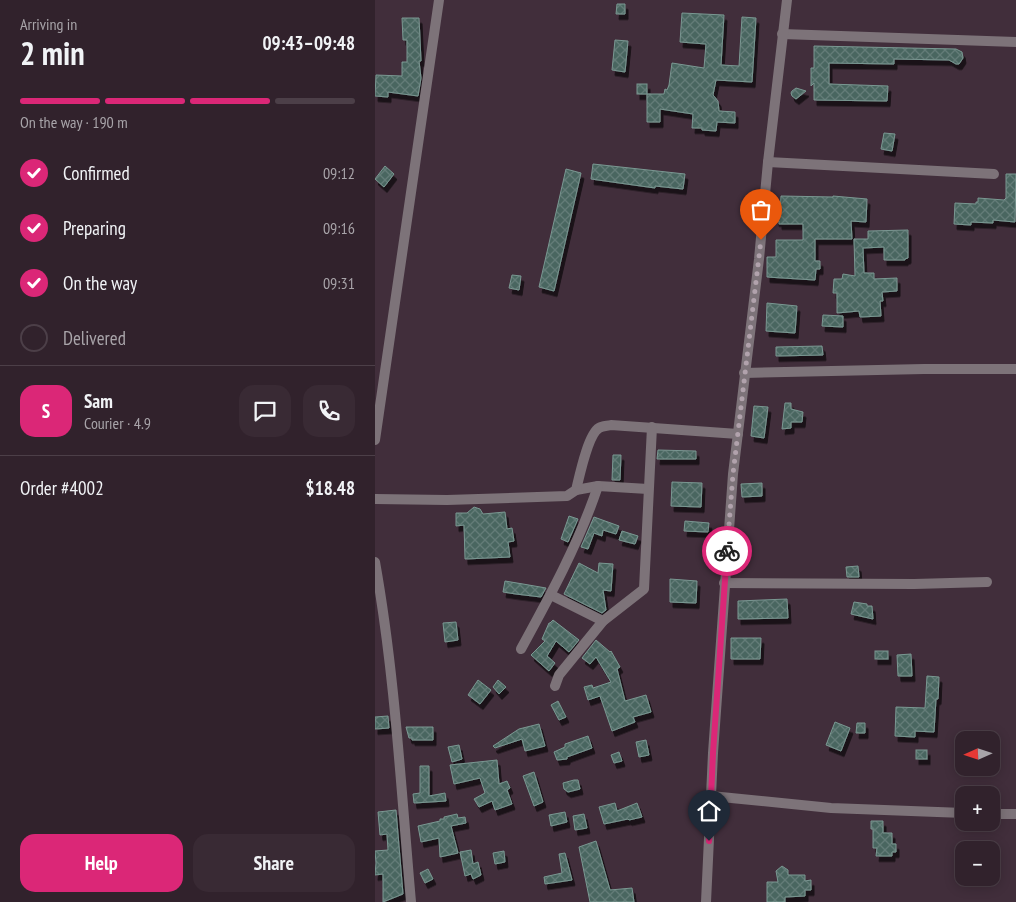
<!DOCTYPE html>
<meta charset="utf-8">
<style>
:root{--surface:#31222c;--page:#392a34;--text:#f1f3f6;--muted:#a8a4a9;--line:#4c3f48;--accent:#db2777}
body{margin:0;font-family:"PT Sans Narrow",sans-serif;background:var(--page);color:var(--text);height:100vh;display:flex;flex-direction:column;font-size:19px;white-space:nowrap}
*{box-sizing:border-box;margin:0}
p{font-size:16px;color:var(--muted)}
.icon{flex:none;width:28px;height:28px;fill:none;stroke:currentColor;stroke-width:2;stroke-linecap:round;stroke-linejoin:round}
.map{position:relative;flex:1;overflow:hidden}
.drawer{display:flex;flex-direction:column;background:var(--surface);width:375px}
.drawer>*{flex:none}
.needle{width:32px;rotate:267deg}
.buttons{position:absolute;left:580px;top:731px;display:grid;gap:10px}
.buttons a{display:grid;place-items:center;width:45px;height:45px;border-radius:10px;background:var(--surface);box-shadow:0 2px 12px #0003,0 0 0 1px var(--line);font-size:25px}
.pin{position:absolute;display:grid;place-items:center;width:42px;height:42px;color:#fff;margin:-51px -21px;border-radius:50% 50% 50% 0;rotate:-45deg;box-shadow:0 0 5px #0007}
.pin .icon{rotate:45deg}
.courier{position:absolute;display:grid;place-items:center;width:50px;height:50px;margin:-25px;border:4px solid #db2777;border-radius:50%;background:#fff;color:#222;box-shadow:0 1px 6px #0007}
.headline em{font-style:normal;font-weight:700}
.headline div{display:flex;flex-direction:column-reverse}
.headline{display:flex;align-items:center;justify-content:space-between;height:85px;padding:0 20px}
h1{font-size:32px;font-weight:700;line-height:38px}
.bar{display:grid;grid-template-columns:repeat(4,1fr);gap:8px 5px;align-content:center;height:60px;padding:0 20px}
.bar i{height:6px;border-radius:4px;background:var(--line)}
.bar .on{background:var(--accent)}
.bar p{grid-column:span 4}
.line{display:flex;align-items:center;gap:12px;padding:0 20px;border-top:1px solid var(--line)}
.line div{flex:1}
.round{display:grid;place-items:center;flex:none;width:52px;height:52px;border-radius:15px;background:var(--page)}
ol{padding:0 20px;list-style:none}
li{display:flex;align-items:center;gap:15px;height:55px}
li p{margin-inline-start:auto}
li .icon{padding:5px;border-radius:50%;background:var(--accent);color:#fff;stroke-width:4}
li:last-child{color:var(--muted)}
li i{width:28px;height:28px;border:2px solid var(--line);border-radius:50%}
.primary-button{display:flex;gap:10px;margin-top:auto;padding:10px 20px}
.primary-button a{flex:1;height:58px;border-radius:15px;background:var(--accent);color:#fff;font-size:20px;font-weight:700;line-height:58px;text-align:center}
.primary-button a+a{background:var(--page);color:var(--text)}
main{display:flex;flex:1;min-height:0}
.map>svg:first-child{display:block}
.building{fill:url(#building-cross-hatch);stroke:#7a9892;filter:url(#shadow)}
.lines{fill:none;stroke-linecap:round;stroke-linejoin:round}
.street{stroke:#7d7379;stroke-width:10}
.done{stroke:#b1a2ac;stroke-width:5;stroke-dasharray:0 9}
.route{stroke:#db2777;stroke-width:6}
</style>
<main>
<section class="drawer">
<div class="headline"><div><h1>2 min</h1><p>Arriving in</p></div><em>09:43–09:48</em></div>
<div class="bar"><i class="on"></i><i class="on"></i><i class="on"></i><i></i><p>On the way · 190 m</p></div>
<ol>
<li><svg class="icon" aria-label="check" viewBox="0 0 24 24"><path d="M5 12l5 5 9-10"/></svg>Confirmed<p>09:12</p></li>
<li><svg class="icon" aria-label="check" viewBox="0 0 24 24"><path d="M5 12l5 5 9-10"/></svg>Preparing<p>09:16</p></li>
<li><svg class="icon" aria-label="check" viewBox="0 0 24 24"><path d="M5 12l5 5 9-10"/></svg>On the way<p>09:31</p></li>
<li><i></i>Delivered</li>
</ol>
<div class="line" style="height:90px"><b class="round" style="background:var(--accent);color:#fff">S</b><div><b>Sam</b><p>Courier · 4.9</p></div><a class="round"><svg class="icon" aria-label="chat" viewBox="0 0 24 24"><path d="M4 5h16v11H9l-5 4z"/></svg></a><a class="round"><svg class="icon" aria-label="phone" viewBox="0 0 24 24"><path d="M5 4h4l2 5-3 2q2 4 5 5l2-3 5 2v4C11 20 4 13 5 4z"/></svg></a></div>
<div class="line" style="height:65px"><div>Order #4002</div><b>$18.48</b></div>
<div class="primary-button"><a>Help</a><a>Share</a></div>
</section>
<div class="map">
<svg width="641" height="902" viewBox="0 0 641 902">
<defs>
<pattern id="building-cross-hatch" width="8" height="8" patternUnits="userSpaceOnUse" patternTransform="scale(1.25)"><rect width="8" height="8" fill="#4a6661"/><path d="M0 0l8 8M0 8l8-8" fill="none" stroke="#647c78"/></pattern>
<filter id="shadow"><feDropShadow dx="3" dy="5.5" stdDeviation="0" flood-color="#0009"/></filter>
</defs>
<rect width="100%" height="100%" fill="#412e3b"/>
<g class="building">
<path d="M 242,4 L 250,4 L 250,14 L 241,14 Z"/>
<path d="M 307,13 L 349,15 L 346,65 L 364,66 L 367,17 L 381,18 L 377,82 L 341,80 L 338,95 L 343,101 L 344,111 L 360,112 L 360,123 L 342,122 L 341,131 L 327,130 L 327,128 L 317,128 L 318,114 L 285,109 L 285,122 L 272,122 L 272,94 L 289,94 L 290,89 L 292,90 L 294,85 L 297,63 L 329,68 L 331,44 L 305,42 Z"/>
<path d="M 27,18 L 44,18 L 46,61 L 44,61 L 46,78 L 43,96 L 13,92 L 13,97 L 0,96 L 1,75 L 27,76 L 27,62 L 32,62 L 32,40 L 28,40 Z"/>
<path d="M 240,40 L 253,41 L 250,72 L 237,70 Z"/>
<path d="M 439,46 L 581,49 L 587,52 L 588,58 L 584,64 L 581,64 L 574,60 L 519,59 L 519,64 L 454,63 L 454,84 L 513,86 L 512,101 L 439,100 L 439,83 L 436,86 L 436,68 L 439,68 Z"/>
<rect x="262" y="84" width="10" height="10"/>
<path d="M 421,88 L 431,91 L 421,99 L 417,96 L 416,93 L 417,91 Z"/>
<path d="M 509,133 L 520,134 L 517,151 L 506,149 Z"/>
<path d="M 218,164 L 310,174 L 308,189 L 280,186 L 280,188 L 216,179 Z"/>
<path d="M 10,166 L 19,174 L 9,187 L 0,179 Z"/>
<path d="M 191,169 L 206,173 L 179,291 L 164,287 Z"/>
<path d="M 631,174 L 641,174 L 640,222 L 618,220 L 618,223 L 596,222 L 596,225 L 579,224 L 580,203 L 601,204 L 601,202 L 603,202 L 603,198 L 629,200 L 631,198 Z"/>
<path d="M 406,196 L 458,197 L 458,196 L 492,199 L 491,222 L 476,221 L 477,239 L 440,239 L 440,261 L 445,261 L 445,269 L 441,269 L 440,280 L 392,277 L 392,257 L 401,257 L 401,240 L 428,240 L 428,224 L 404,224 L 404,221 L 401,221 L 402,211 L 405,211 Z"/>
<path d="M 533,230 L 533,258 L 530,259 L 530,260 L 509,260 L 509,247 L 488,248 L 489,273 L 499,273 L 499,279 L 522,278 L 522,291 L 507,292 L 508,301 L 505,301 L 506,316 L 485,317 L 484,311 L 462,313 L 462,293 L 458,293 L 459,279 L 467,279 L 468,274 L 480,276 L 479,239 L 493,239 L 493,231 Z"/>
<path d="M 137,275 L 146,276 L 144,290 L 134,288 Z"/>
<path d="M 392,303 L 422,306 L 420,333 L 391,331 Z"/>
<path d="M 448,315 L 468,316 L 468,327 L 447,326 Z"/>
<path d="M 447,346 L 448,355 L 401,356 L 401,347 Z"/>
<path d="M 410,403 L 416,403 L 416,409 L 428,412 L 427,422 L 416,422 L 416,428 L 407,429 Z"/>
<path d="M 379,406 L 393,407 L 389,438 L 376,436 Z"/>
<path d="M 283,450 L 321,451 L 321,459 L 282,459 Z"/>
<path d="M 238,455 L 246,455 L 245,480 L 237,480 Z"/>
<path d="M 297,482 L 327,483 L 326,507 L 296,506 Z"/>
<path d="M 387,483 L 387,496 L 367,497 L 366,484 Z"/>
<path d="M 99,507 L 105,509 L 108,514 L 130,512 L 132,529 L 137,528 L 139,541 L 133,542 L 135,557 L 90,559 L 89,525 L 81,526 L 81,513 L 92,513 Z"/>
<path d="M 194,516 L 203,519 L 193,542 L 186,539 Z"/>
<path d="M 219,517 L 244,526 L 241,534 L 228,530 L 227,536 L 219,533 L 213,549 L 206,547 Z"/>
<path d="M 310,521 L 334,523 L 333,532 L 309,531 Z"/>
<path d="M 247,531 L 263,536 L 260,544 L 244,540 Z"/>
<path d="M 204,563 L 223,573 L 224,563 L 238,564 L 236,591 L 228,590 L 231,610 L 227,613 L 189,594 Z"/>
<path d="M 483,566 L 484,577 L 472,577 L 471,567 Z"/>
<path d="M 295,579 L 322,581 L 321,603 L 295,602 Z"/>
<path d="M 130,581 L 148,584 L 171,588 L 166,597 L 141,594 L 128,592 Z"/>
<path d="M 412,599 L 413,618 L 363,619 L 363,601 Z"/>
<path d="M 479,602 L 492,604 L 492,606 L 497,606 L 498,619 L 476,614 Z"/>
<path d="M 178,620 L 204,640 L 194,652 L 181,641 L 172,656 L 180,663 L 174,671 L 156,655 L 170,641 L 167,639 L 174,623 L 175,623 Z"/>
<path d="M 81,622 L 83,640 L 70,642 L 68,623 Z"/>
<path d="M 356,638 L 386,638 L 385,659 L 356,659 Z"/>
<path d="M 221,640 L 235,652 L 236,651 L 245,667 L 242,669 L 250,701 L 271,695 L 276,712 L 258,717 L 260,722 L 237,731 L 225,696 L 213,700 L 209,687 L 217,685 L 218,688 L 236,682 L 221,657 L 215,664 L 207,658 Z"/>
<rect x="500" y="651" width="13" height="8"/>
<path d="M 536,654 L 537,676 L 523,676 L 522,655 Z"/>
<path d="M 552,676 L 564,677 L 563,699 L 561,699 L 559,732 L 540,731 L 540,737 L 520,736 L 521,707 L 550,708 Z"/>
<path d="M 103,680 L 116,690 L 105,704 L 93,695 Z"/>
<path d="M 123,680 L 131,687 L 124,694 L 118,687 Z"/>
<path d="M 183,701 L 191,717 L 184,720 L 176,705 Z"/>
<path d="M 13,716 L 14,728 L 0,729 L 0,717 Z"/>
<path d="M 460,722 L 475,728 L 466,751 L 451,745 Z"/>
<path d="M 482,723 L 490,723 L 490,733 L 481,733 Z"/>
<path d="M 164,724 L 170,746 L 150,751 L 147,739 L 120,748 L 118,746 L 144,729 Z"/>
<path d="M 31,727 L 58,727 L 58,740 L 37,740 L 37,738 L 34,738 Z"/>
<path d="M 213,736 L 217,748 L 192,757 L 192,759 L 182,760 L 179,752 L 190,747 L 190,744 Z"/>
<path d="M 271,740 L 274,755 L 264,757 L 261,742 Z"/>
<path d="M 84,745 L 87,759 L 77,762 L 73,747 Z"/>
<rect x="541" y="750" width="11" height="9"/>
<path d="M 244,752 L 247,761 L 239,763 L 236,755 Z"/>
<path d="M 122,760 L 124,784 L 132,781 L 135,788 L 132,790 L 137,804 L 120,810 L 117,801 L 104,807 L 99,799 L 110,793 L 105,778 L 79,784 L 75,765 Z"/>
<path d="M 45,766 L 54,766 L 54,796 L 70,793 L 71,801 L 39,803 L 38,794 L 45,793 Z"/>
<path d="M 159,772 L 168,802 L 159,806 L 148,776 Z"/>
<path d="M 199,780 L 203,780 L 205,789 L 193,792 L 189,789 L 188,783 Z"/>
<path d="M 240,803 L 242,811 L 262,803 L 267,817 L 254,820 L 253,819 L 229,824 L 224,807 Z"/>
<path d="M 21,810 L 28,894 L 8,902 L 8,874 L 0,875 L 1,863 L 0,851 L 13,850 L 12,834 L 5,835 L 3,812 Z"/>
<path d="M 190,812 L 192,822 L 176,826 L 174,815 Z"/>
<path d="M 82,814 L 83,818 L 90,817 L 91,823 L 76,826 L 83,853 L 65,857 L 64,838 L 46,842 L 43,826 L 65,821 L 65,819 L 69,819 L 69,817 Z"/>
<path d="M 209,814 L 212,828 L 200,830 L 198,816 Z"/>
<path d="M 496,821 L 508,821 L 508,833 L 517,833 L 517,844 L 521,844 L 521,852 L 517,852 L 517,856 L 501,856 L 502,848 L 498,848 L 498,829 L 496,829 Z"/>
<path d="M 221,841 L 235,890 L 257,888 L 259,902 L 215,902 L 204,847 Z"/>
<path d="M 96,850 L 98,864 L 103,862 L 106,875 L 98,879 L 96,874 L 90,876 L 85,852 Z"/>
<path d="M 129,851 L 130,862 L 120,864 L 118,853 Z"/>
<path d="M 190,853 L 197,880 L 170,884 L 169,877 L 187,873 L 184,854 Z"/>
<path d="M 407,866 L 413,870 L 413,875 L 430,875 L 430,881 L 436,880 L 436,890 L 430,890 L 430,896 L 410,897 L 410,902 L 392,902 L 392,882 L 403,882 L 401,871 Z"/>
<path d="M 53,869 L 58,879 L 50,883 L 45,873 Z"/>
</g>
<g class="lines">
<g class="street">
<path d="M 407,34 L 641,42"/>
<path d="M 393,162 L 619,174"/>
<path d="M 369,373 L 549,369 L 641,369"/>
<path d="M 0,440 L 64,0"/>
<path d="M 201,490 L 223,486 L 273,489"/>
<path d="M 0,499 L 72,500 L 192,496 L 201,490 C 204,478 213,434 224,428 C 227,426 232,426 236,425 L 363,434"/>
<path d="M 0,562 C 20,674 26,789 36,902"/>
<path d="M 349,583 L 539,584 L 612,582"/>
<path d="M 176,595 L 228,621"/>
<path d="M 146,649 C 175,596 204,543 223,486"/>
<path d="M 180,686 L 184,675 L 228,621 L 269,589 L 277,427"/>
<path d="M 336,796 L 456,808 L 589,813"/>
<path d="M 616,814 L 641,814"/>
<path d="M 331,902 L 338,753 L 358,474 L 384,259 L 393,162 L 412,0"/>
</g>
</g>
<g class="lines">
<path class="done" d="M 352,551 L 358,474 L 386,240"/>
<path class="route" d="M 334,841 L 338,753 L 352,551"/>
</g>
</svg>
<div class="buttons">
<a><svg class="needle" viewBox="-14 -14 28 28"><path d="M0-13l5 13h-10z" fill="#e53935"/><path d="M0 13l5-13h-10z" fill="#a8a4a9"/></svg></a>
<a>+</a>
<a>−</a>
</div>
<div class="pin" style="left:386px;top:240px;background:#ea580c"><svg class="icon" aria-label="bag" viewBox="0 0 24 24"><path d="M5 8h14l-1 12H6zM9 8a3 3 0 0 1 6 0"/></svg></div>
<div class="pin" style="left:334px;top:841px;background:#1f2937"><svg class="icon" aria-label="home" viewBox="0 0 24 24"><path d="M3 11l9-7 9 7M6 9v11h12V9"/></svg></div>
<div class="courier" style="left:352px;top:551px"><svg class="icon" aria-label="bike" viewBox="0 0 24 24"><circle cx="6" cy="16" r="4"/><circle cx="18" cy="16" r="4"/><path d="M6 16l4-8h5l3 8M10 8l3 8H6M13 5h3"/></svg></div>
</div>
</main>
